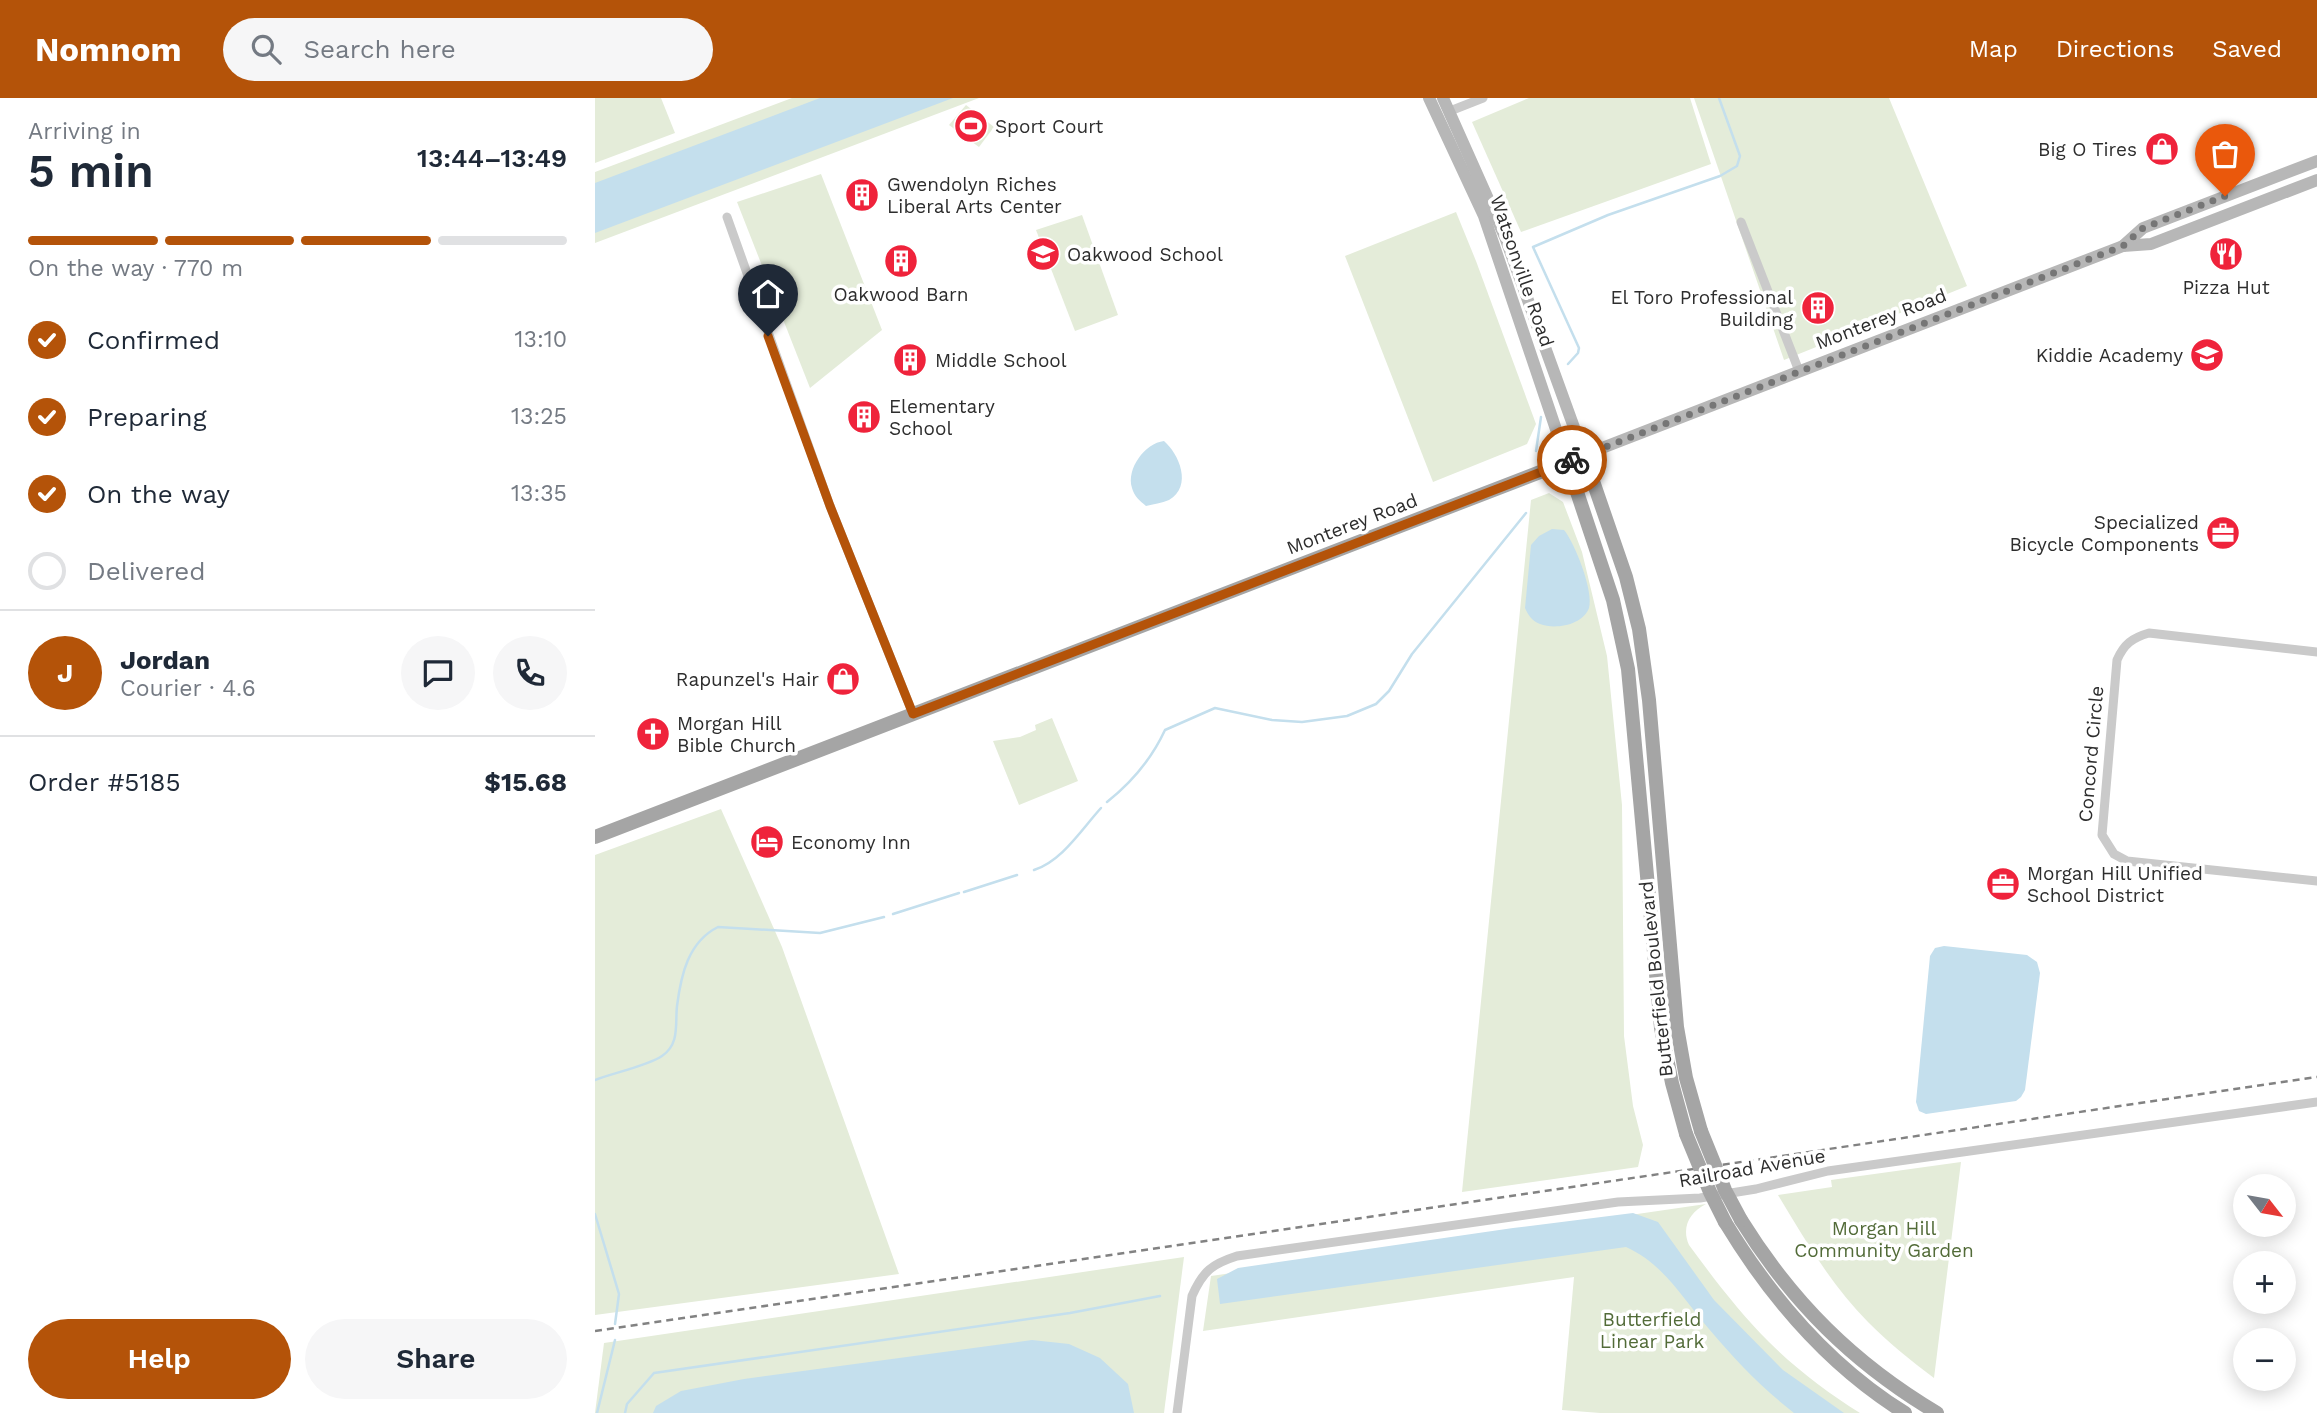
<!DOCTYPE html>
<meta charset="utf-8">
<style>
:root{--surface:#fff;--page:#f6f6f7;--text:#1f2937;--muted:#747a83;--line:#e0e1e3;--accent:#b45309}
body{margin:0;font-family:"Work Sans",sans-serif;background:var(--page);color:var(--text);height:100vh;display:flex;flex-direction:column;font-size:26px;white-space:nowrap}
*{box-sizing:border-box;margin:0}
p{font-size:23px;color:var(--muted)}
.icon{flex:none;width:38px;height:38px;fill:none;stroke:currentColor;stroke-width:2;stroke-linecap:round;stroke-linejoin:round}
.map{position:relative;flex:1;overflow:hidden}
.drawer{display:flex;flex-direction:column;background:var(--surface);width:595px}
.drawer>*{flex:none}
.needle{width:46px;rotate:121deg}
.controls{position:absolute;left:1638px;top:1076px;display:grid;gap:14px}
.controls a{display:grid;place-items:center;width:63px;height:63px;border-radius:50%;background:var(--surface);box-shadow:0 4px 18px #0003;font-size:35px}
.pin{position:absolute;display:grid;place-items:center;width:60px;height:60px;color:#fff;margin:-72px -30px;border-radius:50% 50% 50% 0;rotate:-45deg;box-shadow:0 0 7px #0007}
.pin .icon{rotate:45deg}
.courier{position:absolute;display:grid;place-items:center;width:70px;height:70px;margin:-35px;border:5px solid #b45309;border-radius:50%;background:#fff;color:#222;box-shadow:0 2px 9px #0007}
.overview em{font-style:normal;font-weight:600}
.overview div{display:flex;flex-direction:column-reverse}
.overview{display:flex;align-items:center;justify-content:space-between;height:119px;padding:0 28px}
h1{font-size:46px;font-weight:600;line-height:52px}
.bar{display:grid;grid-template-columns:repeat(4,1fr);gap:10px 7px;align-content:center;height:84px;padding:0 28px}
.bar i{height:9px;border-radius:5px;background:var(--line)}
.bar .active{background:var(--accent)}
.bar p{grid-column:span 4}
.line{display:flex;align-items:center;gap:18px;padding:0 28px;border-top:2px solid var(--line)}
.line div{flex:1}
.round{display:grid;place-items:center;flex:none;width:74px;height:74px;border-radius:37px;background:var(--page)}
ol{padding:0 28px;list-style:none}
li{display:flex;align-items:center;gap:21px;height:77px}
li p{margin-inline-start:auto}
li .icon{padding:7px;border-radius:50%;background:var(--accent);color:#fff;stroke-width:4}
li:last-child{color:var(--muted)}
li i{width:38px;height:38px;border:4px solid var(--line);border-radius:50%}
.cta{display:flex;gap:14px;margin-top:auto;padding:14px 28px}
.cta a{flex:1;height:80px;border-radius:42px;background:var(--accent);color:#fff;font-size:28px;font-weight:600;line-height:80px;text-align:center}
.cta a+a{background:var(--page);color:var(--text)}
header{display:flex;align-items:center;gap:42px;box-sizing:border-box;height:98px;padding:0 35px;background:var(--accent);color:#fff}
header strong{font-size:33px}
nav{display:flex;gap:38px;margin-inline-start:auto;font-size:24px}
.search{width:490px;height:63px;background:var(--page);display:flex;align-items:center;gap:18px;box-sizing:border-box;padding:0 24px;border-radius:38px;color:var(--muted);font-size:26px}
main{display:flex;flex:1;min-height:0}
.map>svg:first-child{display:block}
.green{fill:#e4ecd9}
.water{fill:#c4dfed}
.lines{fill:none;stroke-linecap:round;stroke-linejoin:round}
.stream{stroke:#c4dfed;stroke-width:2.5}
.street{stroke:#cacaca;stroke-width:9}
.secondary{stroke:#b7b7b7;stroke-width:12}
.primary{stroke:#a5a5a5;stroke-width:14}
.rail{stroke:#828282;stroke-width:2.5;stroke-dasharray:7 5;stroke-linecap:butt}
.primary-bridge{stroke:#a5a5a5;stroke-width:14}
.done{stroke:#767676;stroke-width:7;stroke-dasharray:0 12.6}
.route{stroke:#b45309;stroke-width:9}
.labels{text-anchor:middle;dominant-baseline:central;stroke-width:7;stroke-linejoin:round;paint-order:stroke}
.poi-label{font-size:19px;fill:#2d2d2d;stroke:#fff;text-anchor:start}
.street-label{font-size:19px;fill:#2d2d2d;stroke:#fff}
.park-label{font-size:19px;fill:#526b38;stroke:#fff}
</style>
<header>
<strong>Nomnom</strong>
<div class="search"><svg class="icon" aria-label="search" viewBox="0 0 24 24"><circle cx="10" cy="10" r="6"/><path d="M15 15l6 6"/></svg>Search here</div>
<nav><a>Map</a><a>Directions</a><a>Saved</a></nav>
</header>
<main>
<section class="drawer">
<div class="overview"><div><h1>5 min</h1><p>Arriving in</p></div><em>13:44–13:49</em></div>
<div class="bar"><i class="active"></i><i class="active"></i><i class="active"></i><i></i><p>On the way · 770 m</p></div>
<ol>
<li><svg class="icon" aria-label="check" viewBox="0 0 24 24"><path d="M5 12l5 5 9-10"/></svg>Confirmed<p>13:10</p></li>
<li><svg class="icon" aria-label="check" viewBox="0 0 24 24"><path d="M5 12l5 5 9-10"/></svg>Preparing<p>13:25</p></li>
<li><svg class="icon" aria-label="check" viewBox="0 0 24 24"><path d="M5 12l5 5 9-10"/></svg>On the way<p>13:35</p></li>
<li><i></i>Delivered</li>
</ol>
<div class="line" style="height:126px"><b class="round" style="background:var(--accent);color:#fff">J</b><div><b>Jordan</b><p>Courier · 4.6</p></div><a class="round"><svg class="icon" aria-label="chat" viewBox="0 0 24 24"><path d="M4 5h16v11H9l-5 4z"/></svg></a><a class="round"><svg class="icon" aria-label="phone" viewBox="0 0 24 24"><path d="M5 4h4l2 5-3 2q2 4 5 5l2-3 5 2v4C11 20 4 13 5 4z"/></svg></a></div>
<div class="line" style="height:91px"><div>Order #5185</div><b>$15.68</b></div>
<div class="cta"><a>Help</a><a>Share</a></div>
</section>
<div class="map">
<svg width="1722" height="1315" viewBox="0 0 1722 1315">
<rect width="100%" height="100%" fill="#fff"/>
<g class="green">
<path d="M 0,0 L 66,0 L 80,35 L 0,65 Z"/>
<path d="M 197,0 L 384,0 L 0,145 L 0,74 Z"/>
<path d="M 934,0 L 1095,0 L 1116,66 L 926,134 L 877,24 Z"/>
<path d="M 1099,0 L 1294,0 L 1372,188 L 1189,262 Z"/>
<path d="M 371,7 L 399,29 L 384,49 L 354,27 Z"/>
<path d="M 226,76 L 287,232 L 215,290 L 142,104 Z"/>
<path d="M 861,114 L 881,163 L 941,326 L 932,346 L 838,384 L 750,158 Z"/>
<path d="M 487,117 L 523,217 L 480,233 L 441,132 Z"/>
<path d="M 954,395 L 968,404 L 987,454 L 1012,558 L 1027,707 L 1029,938 L 1038,1008 L 1048,1047 L 1043,1069 L 867,1094 L 936,402 Z"/>
<path d="M 457,620 L 483,683 L 424,707 L 398,643 L 425,639 L 441,632 L 440,627 Z"/>
<path d="M 126,711 L 187,849 L 304,1176 L 0,1217 L 0,757 Z"/>
<path d="M 1366,1064 L 1339,1280 C 1316,1263 1294,1245 1273,1224 C 1237,1188 1210,1142 1183,1097 L 1237,1089 L 1236,1082 Z"/>
<path d="M 1111,1106 C 1095,1114 1086,1129 1094,1147 C 1119,1181 1144,1214 1174,1244 C 1201,1271 1233,1295 1265,1315 L 1005,1315 L 967,1312 L 979,1179 L 608,1233 L 616,1178 Z"/>
<path d="M 589,1159 L 569,1315 L 0,1315 L 9,1245 Z"/>
</g>
<g class="water">
<path d="M 225,0 L 358,0 L 0,135 L 0,85 Z"/>
<path d="M 569,343 C 584,356 598,388 574,402 C 567,405 558,406 551,408 C 545,403 539,398 537,390 C 531,371 550,345 569,343 Z"/>
<path d="M 957,431 L 969,432 C 980,445 999,494 994,510 C 988,527 960,532 945,526 C 937,523 933,517 930,510 L 936,447 L 944,438 Z"/>
<path d="M 1349,848 L 1432,857 L 1442,864 L 1445,875 L 1430,992 L 1426,999 L 1421,1003 L 1331,1016 L 1324,1013 L 1321,1004 L 1335,858 L 1340,850 Z"/>
<path d="M 1038,1115 L 1063,1124 L 1119,1202 L 1188,1272 L 1249,1315 L 1199,1315 C 1167,1290 1140,1262 1114,1231 C 1088,1201 1069,1166 1031,1149 L 625,1206 L 622,1181 L 643,1170 L 918,1130 Z"/>
<path d="M 437,1242 L 474,1246 L 505,1260 L 533,1286 L 539,1315 L 58,1315 L 61,1308 L 86,1293 L 149,1281 Z"/>
</g>
<g class="lines">
<g class="stream">
<path d="M 973,266 L 983,255 L 984,250 L 938,149 L 1013,117 L 1125,78 L 1142,68 L 1145,58 L 1124,0"/>
<path d="M 941,353 L 946,319"/>
<path d="M 512,704 C 536,685 557,660 570,632 L 620,610 L 677,622 L 707,624 L 752,618 L 781,606 L 794,593 L 817,556 L 931,415"/>
<path d="M 439,772 C 467,763 486,732 506,710"/>
<path d="M 369,794 L 422,777"/>
<path d="M 298,816 L 364,795"/>
<path d="M 0,982 C 18,975 52,968 67,958 C 85,946 80,926 82,908 C 86,877 93,844 123,829 L 225,835 L 289,819"/>
<path d="M 0,1116 L 24,1196 L 20,1226"/>
<path d="M 2,1315 L 20,1242"/>
<path d="M 30,1315 L 32,1306 L 59,1275 L 475,1215 L 565,1198"/>
</g>
<g class="street">
<path d="M 855,13 L 888,0"/>
<path d="M 132,119 L 235,408 L 318,616"/>
<path d="M 1146,124 L 1204,273"/>
<path d="M 1722,554 L 1554,535 C 1537,540 1529,546 1522,562 L 1507,737 L 1519,756 L 1532,763 L 1722,783"/>
<path d="M 582,1315 L 597,1198 C 608,1173 617,1166 642,1158 L 1023,1104 L 1105,1100 L 1161,1091 L 1233,1073 L 1722,1004"/>
</g>
<g class="secondary">
<path d="M 834,0 L 889,118 L 972,364"/>
<path d="M 848,0 L 910,139 L 989,357 L 1528,148 L 1556,146 L 1722,82"/>
<path d="M 1528,148 L 1548,130 L 1722,63"/>
</g>
<g class="primary">
<path d="M 972,364 L 1018,502 L 1033,571 L 1066,930 L 1077,985 L 1091,1036"/>
<path d="M 0,739 L 989,357 L 1031,479 L 1044,531 L 1054,602 L 1082,929 L 1091,980 L 1106,1033"/>
<path d="M 1146,1122 C 1197,1204 1258,1265 1342,1315"/>
<path d="M 1130,1124 C 1176,1200 1234,1268 1310,1315"/>
</g>
<path class="rail" d="M 0,1233 L 1722,979"/>
<g class="primary-bridge">
<path d="M 1106,1033 L 1130,1092 L 1146,1122"/>
<path d="M 1091,1036 L 1115,1094 L 1130,1124"/>
</g>
</g>
<g class="lines">
<path class="done" d="M 977,362 L 1528,148 L 1548,130 L 1630,98"/>
<path class="route" d="M 173,238 L 235,408 L 318,616 L 977,362"/>
</g>
<defs>
<g id="stadium-disc" transform="scale(1.75)"><circle r="9.5" fill="#ef233b" stroke="#fff"/><path d="M0-5a6.5 5 0 1 0 0 10a6.5 5 0 1 0 0-10ZM-3.5-1.8h7v3.6h-7Z" fill="#fff"/></g>
<g id="shop-disc" transform="scale(1.75)"><circle r="9.5" fill="#ef233b" stroke="#fff"/><path d="M-5-2.5h2.3a2.7 3.5 0 0 1 5.4 0H5L5.5 6h-11ZM-1.5-2.5h3a1.5 2.3 0 0 0-3 0Z" fill="#fff"/></g>
<g id="building-disc" transform="scale(1.75)"><circle r="9.5" fill="#ef233b" stroke="#fff"/><path d="M-4-6H4V6H1V3H-1V6H-4ZM-2.5-4.3h1.7v1.8h-1.7ZM.8-4.3h1.7v1.8H.8ZM-2.5-1h1.7V.8h-1.7ZM.8-1h1.7V.8H.8Z" fill="#fff"/></g>
<g id="school-disc" transform="scale(1.75)"><circle r="9.5" fill="#ef233b" stroke="#fff"/><path d="M0-5L7-2L0 1L-7-2ZM-4 1L0 2.5L4 1V4Q0 6-4 4Z" fill="#fff"/></g>
<g id="restaurant-disc" transform="scale(1.75)"><circle r="9.5" fill="#ef233b" stroke="#fff"/><path d="M-5-6h1v4h1v-4h1v4h1v-4h1v5L-1.5 .5V6h-2V.5L-5-1ZM5-6V6H3V1.5H1.5Q1.5-4 5-6Z" fill="#fff"/></g>
<g id="office-disc" transform="scale(1.75)"><circle r="9.5" fill="#ef233b" stroke="#fff"/><path d="M-6-3h4V-5.5h4V-3h4V5H-6ZM-1-4.5V-3h2v-1.5ZM-6 0V1H6V0Z" fill="#fff"/></g>
<g id="church-disc" transform="scale(1.75)"><circle r="9.5" fill="#ef233b" stroke="#fff"/><path d="M-1.2-6h2.4v3.5h3.3v2.4h-3.3V6h-2.4V-.1h-3.3v-2.4h3.3Z" fill="#fff"/></g>
<g id="hotel-disc" transform="scale(1.75)"><circle r="9.5" fill="#ef233b" stroke="#fff"/><path d="M-6-4.5h1.5V1H6V5H4.5V3h-9V5H-6ZM-4 0a1.8 1.8 0 1 1 3.6 0ZM.5 0V-2.5h3Q6-2.5 6 0Z" fill="#fff"/></g>
</defs>
<g fill-rule="evenodd">
<use href="#stadium-disc" x="376" y="28"/>
<use href="#shop-disc" x="1567" y="51"/>
<use href="#building-disc" x="267" y="97"/>
<use href="#school-disc" x="448" y="156"/>
<use href="#restaurant-disc" x="1631" y="156"/>
<use href="#building-disc" x="306" y="163"/>
<use href="#building-disc" x="1223" y="210"/>
<use href="#school-disc" x="1612" y="257"/>
<use href="#building-disc" x="315" y="262"/>
<use href="#building-disc" x="269" y="319"/>
<use href="#office-disc" x="1628" y="435"/>
<use href="#shop-disc" x="248" y="581"/>
<use href="#church-disc" x="58" y="636"/>
<use href="#hotel-disc" x="172" y="744"/>
<use href="#office-disc" x="1408" y="786"/>
</g>
<g class="labels">
<g class="poi-label">
<text x="400" y="28">Sport Court</text>
<text x="1542" y="51" text-anchor="end">Big O Tires</text>
<text x="292" y="86">Gwendolyn Riches<tspan x="292" dy="22">Liberal Arts Center</tspan></text>
<text x="472" y="156">Oakwood School</text>
<text x="1631" y="189" text-anchor="middle">Pizza Hut</text>
<text x="306" y="196" text-anchor="middle">Oakwood Barn</text>
<text x="1198" y="199" text-anchor="end">El Toro Professional<tspan x="1198" dy="22">Building</tspan></text>
<text x="1588" y="257" text-anchor="end">Kiddie Academy</text>
<text x="340" y="262">Middle School</text>
<text x="294" y="308">Elementary<tspan x="294" dy="22">School</tspan></text>
<text x="1604" y="424" text-anchor="end">Specialized<tspan x="1604" dy="22">Bicycle Components</tspan></text>
<text x="224" y="581" text-anchor="end">Rapunzel's Hair</text>
<text x="82" y="625">Morgan Hill<tspan x="82" dy="22">Bible Church</tspan></text>
<text x="196" y="744">Economy Inn</text>
<text x="1432" y="775">Morgan Hill Unified<tspan x="1432" dy="22">School District</tspan></text>
</g>
<g class="street-label">
<text transform="translate(927 173) rotate(71)">Watsonville Road</text>
<text transform="translate(1286 221) rotate(-21)">Monterey Road</text>
<text transform="translate(757 426) rotate(-21)">Monterey Road</text>
<text transform="translate(1496 656) rotate(-85)">Concord Circle</text>
<text transform="translate(1061 881) rotate(-96)">Butterfield Boulevard</text>
<text transform="translate(1157 1070) rotate(-10)">Railroad Avenue</text>
</g>
<g class="park-label">
<text x="1289" y="1130">Morgan Hill<tspan x="1289" dy="22">Community Garden</tspan></text>
<text x="1057" y="1221">Butterfield<tspan x="1057" dy="22">Linear Park</tspan></text>
</g>
</g>
</svg>
<div class="controls">
<a><svg class="needle" viewBox="-14 -14 28 28"><path d="M0-13l5 13h-10z" fill="#e53935"/><path d="M0 13l5-13h-10z" fill="#747a83"/></svg></a>
<a>+</a>
<a>−</a>
</div>
<div class="pin" style="left:1630px;top:98px;background:#ea580c"><svg class="icon" aria-label="bag" viewBox="0 0 24 24"><path d="M5 8h14l-1 12H6zM9 8a3 3 0 0 1 6 0"/></svg></div>
<div class="pin" style="left:173px;top:238px;background:#1f2937"><svg class="icon" aria-label="home" viewBox="0 0 24 24"><path d="M3 11l9-7 9 7M6 9v11h12V9"/></svg></div>
<div class="courier" style="left:977px;top:362px"><svg class="icon" aria-label="bike" viewBox="0 0 24 24"><circle cx="6" cy="16" r="4"/><circle cx="18" cy="16" r="4"/><path d="M6 16l4-8h5l3 8M10 8l3 8H6M13 5h3"/></svg></div>
</div>
</main>
